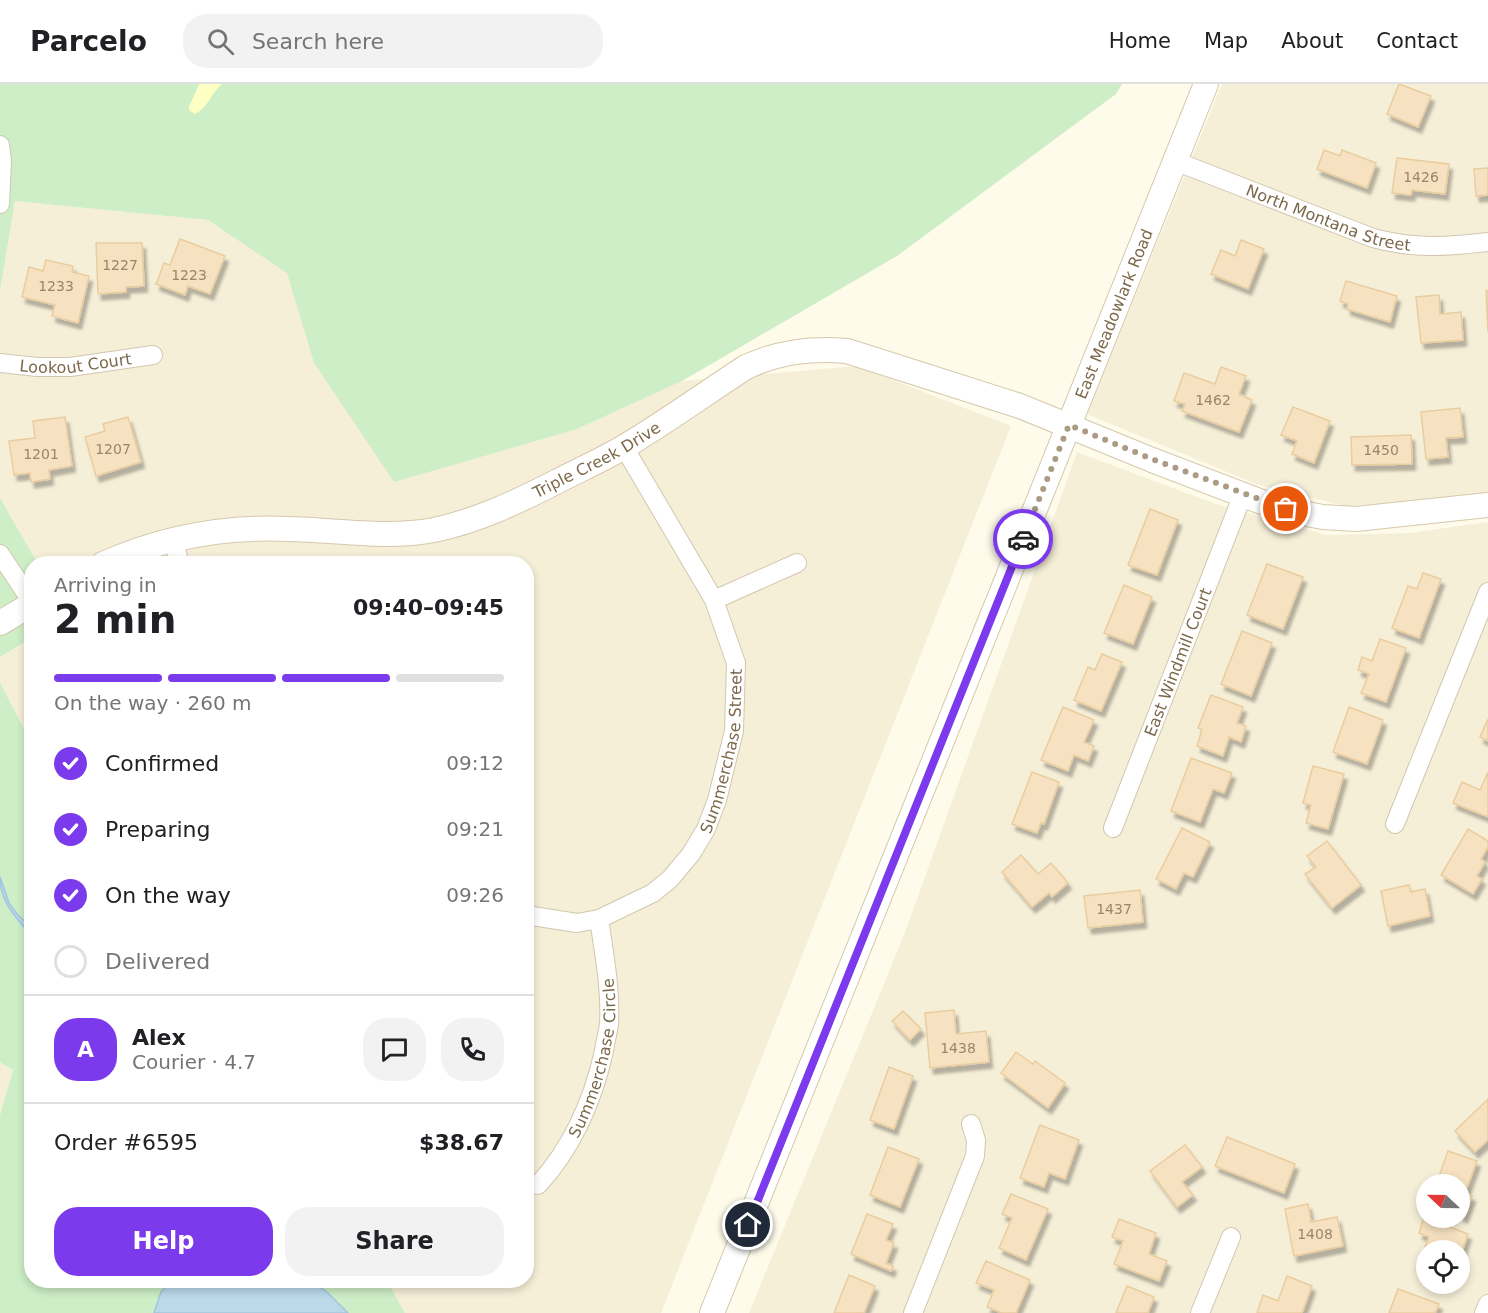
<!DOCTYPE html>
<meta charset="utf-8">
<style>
:root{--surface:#fff;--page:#f2f2f2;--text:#202124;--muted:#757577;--line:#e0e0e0;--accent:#7c3aed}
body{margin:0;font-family:"DejaVu Sans",sans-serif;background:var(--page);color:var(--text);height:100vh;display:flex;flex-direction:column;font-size:22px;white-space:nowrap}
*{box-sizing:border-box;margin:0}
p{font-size:20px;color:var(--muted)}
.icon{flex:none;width:33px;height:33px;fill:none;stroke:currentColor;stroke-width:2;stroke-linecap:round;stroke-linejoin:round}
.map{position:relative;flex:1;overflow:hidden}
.drawer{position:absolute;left:24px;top:472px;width:510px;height:732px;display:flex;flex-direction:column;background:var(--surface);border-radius:24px;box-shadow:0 3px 9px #0003}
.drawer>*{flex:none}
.needle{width:39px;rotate:292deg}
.buttons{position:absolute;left:1416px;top:1090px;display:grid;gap:12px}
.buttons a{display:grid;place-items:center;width:54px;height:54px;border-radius:50%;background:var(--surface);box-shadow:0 3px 9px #0003;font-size:30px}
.pin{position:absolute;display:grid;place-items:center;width:51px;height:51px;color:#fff;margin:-26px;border:3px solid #fff;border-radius:50%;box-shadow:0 2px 6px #0007}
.courier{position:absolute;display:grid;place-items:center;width:60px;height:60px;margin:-30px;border:4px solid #7c3aed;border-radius:50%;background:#fff;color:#222;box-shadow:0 2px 8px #0007}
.head em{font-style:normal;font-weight:700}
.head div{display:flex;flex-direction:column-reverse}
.head{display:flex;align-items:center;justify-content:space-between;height:102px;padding:0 30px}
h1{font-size:39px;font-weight:700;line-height:45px}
.bar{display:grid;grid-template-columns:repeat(4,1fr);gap:9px 6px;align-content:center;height:72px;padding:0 30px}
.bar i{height:8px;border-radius:4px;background:var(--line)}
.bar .active{background:var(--accent)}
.bar p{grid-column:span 4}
.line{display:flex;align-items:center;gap:15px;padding:0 30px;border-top:2px solid var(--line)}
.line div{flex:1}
.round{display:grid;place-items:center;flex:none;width:63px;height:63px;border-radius:24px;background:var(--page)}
ol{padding:0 30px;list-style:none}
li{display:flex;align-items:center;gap:18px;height:66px}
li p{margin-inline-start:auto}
li .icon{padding:6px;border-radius:50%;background:var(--accent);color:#fff;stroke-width:4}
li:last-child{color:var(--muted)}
li i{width:33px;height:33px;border:3px solid var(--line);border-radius:50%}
.button{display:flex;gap:12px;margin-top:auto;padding:12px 30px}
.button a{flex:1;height:69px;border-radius:24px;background:var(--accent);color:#fff;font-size:24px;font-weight:700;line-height:69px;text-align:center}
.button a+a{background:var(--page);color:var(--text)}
header{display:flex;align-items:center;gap:36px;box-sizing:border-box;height:84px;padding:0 30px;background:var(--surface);border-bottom:2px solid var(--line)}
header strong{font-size:28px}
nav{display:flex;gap:33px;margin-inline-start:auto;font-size:21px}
.search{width:420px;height:54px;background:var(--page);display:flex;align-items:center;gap:15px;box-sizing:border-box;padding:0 21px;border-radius:24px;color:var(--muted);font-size:22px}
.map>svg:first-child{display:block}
.residential{fill:#f6efd8;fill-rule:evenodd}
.green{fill:#cdeec6}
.sand{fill:#feffc3}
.water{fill:#bcd9ea;stroke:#a1c6dd;stroke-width:1.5}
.building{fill:#f6e2c0;stroke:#eacd9f;stroke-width:1.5;filter:url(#shadow)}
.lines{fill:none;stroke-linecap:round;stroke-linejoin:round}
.street-casing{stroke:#d2c7ae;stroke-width:20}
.secondary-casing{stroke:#d6c8ab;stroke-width:26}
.street{stroke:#fff;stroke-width:18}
.secondary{stroke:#fff;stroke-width:24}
.done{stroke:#aa9b82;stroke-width:6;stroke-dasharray:0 10.8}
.route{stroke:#7c3aed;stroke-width:8}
.labels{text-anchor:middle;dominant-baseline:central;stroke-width:4.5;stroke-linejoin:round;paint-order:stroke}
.number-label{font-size:14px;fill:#9a8668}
.street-label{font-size:16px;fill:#7c684a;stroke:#fffdf2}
</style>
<header>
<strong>Parcelo</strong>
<div class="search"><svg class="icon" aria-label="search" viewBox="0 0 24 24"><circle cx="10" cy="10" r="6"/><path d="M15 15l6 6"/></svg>Search here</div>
<nav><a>Home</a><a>Map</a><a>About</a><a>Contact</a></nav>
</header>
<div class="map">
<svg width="1488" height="1229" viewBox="0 0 1488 1229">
<defs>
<filter id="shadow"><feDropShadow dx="3.5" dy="6" stdDeviation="1.5" flood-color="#0004"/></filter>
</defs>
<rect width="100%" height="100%" fill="#fefbea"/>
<g class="residential">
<path d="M 1222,0 L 1488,0 L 1488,413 L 1413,420 L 1345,422 L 1256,400 L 1087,330 Z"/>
<path d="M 15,117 L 208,136 L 287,188 L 314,279 L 577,345 L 682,297 L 857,282 L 1011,342 L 661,1229 L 405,1229 L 387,1197 L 526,1197 L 526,480 L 38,480 L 0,414 L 0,207 Z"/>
<path d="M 1077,368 L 1216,420 L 1326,451 L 1410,449 L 1488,438 L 1488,1229 L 749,1229 L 906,846 ZM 1426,1101 L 1460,1101 L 1460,1134 L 1426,1134 ZM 1426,1167 L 1460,1167 L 1460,1200 L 1426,1200 Z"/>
<path d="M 31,554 L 31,658 L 0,599 L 0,573 Z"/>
<path d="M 0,978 L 13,986 L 0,1031 Z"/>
</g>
<g class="green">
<path d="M 0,0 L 1122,0 L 1116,10 L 897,172 L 682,297 L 577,345 L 394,398 L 314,279 L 287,189 L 208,136 L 15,117 L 0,207 Z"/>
<path d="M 0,414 L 38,480 L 32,480 L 31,554 L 0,573 Z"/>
<path d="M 0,599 L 31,658 L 32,1197 L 387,1197 L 405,1229 L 0,1229 L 0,1031 L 13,986 L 0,978 Z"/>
</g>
<path class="sand" d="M 199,0 L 222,0 C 211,9 208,24 195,30 L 189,26 L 189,23 Z"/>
<g class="water">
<path d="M 0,793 L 9,819 L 17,830 L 31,843 L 31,851 C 16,834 0,818 0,793 Z"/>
<path d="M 171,1197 L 311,1197 L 328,1209 L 348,1229 L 154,1229 L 161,1208 Z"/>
</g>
<g class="building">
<path d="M 1399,0 L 1431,12 L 1418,43 L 1387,30 Z"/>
<path d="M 1324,66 L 1340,72 L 1342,66 L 1376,79 L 1367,104 L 1317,85 Z"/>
<path d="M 1397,74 L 1449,80 L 1445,110 L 1412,106 L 1411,111 L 1392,109 Z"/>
<path d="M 1488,84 L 1488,111 L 1476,112 L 1474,85 Z"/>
<path d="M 180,155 L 225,172 L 210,210 L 188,202 L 185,211 L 156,200 L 164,179 L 170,181 Z"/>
<path d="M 1241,156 L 1264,165 L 1248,205 L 1211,190 L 1221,166 L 1235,172 Z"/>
<path d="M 96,159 L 142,159 L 144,202 L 126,203 L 126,208 L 98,210 Z"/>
<path d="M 46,176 L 73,182 L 72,188 L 89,192 L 78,239 L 52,232 L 55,221 L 22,213 L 29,183 L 43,187 Z"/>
<path d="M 1346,197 L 1397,212 L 1390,238 L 1347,225 L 1348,220 L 1340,217 Z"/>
<path d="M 1488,206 L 1488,248 L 1486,207 Z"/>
<path d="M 1439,211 L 1440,230 L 1461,228 L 1463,256 L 1421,259 L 1416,213 Z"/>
<path d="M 1221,283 L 1246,292 L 1239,310 L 1252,316 L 1239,348 L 1182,327 L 1185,320 L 1174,317 L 1184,289 L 1215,300 Z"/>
<path d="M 1293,323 L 1330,337 L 1314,379 L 1292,370 L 1297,357 L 1281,351 Z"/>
<path d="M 1460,324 L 1463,353 L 1446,354 L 1448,373 L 1426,375 L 1421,328 Z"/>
<path d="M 65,333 L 72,382 L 49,386 L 50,395 L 31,398 L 30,389 L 14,391 L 9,357 L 35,354 L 33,337 Z"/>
<path d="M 128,333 L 141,378 L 96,392 L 85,353 L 105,347 L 103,340 Z"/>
<path d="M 1411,351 L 1412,380 L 1352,381 L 1351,353 Z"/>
<path d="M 1150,425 L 1178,436 L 1157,491 L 1128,481 Z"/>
<path d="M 1267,480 L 1303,493 L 1283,545 L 1247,531 Z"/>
<path d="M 1423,489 L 1441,495 L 1419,554 L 1392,544 L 1408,502 L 1417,505 Z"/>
<path d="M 1124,501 L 1152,513 L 1133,560 L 1104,549 Z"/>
<path d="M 1242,547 L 1272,559 L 1251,612 L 1221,600 Z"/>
<path d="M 1380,555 L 1406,564 L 1386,618 L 1361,609 L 1369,590 L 1358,586 L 1362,573 L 1372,577 Z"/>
<path d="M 1102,570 L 1122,578 L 1101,627 L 1074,616 L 1088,583 L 1095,586 Z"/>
<path d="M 1211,611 L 1243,623 L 1237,639 L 1246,642 L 1241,658 L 1229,653 L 1223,672 L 1197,662 L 1202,646 L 1198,644 Z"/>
<path d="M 1063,623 L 1094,636 L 1084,658 L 1094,662 L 1088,677 L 1074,671 L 1068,687 L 1041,676 Z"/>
<path d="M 1349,623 L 1383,636 L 1367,680 L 1333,668 Z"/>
<path d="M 1488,635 L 1488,657 L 1480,653 Z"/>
<path d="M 1191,674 L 1232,689 L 1224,709 L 1213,705 L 1200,738 L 1171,727 Z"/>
<path d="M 1313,682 L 1344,690 L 1328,745 L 1306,739 L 1311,721 L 1303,719 Z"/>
<path d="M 1032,688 L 1059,698 L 1044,740 L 1041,739 L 1037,749 L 1012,740 Z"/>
<path d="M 1488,688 L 1488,733 L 1453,719 L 1462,698 L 1480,706 Z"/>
<path d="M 1182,744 L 1210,758 L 1193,793 L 1184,789 L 1176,805 L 1156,795 Z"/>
<path d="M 1468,745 L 1488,757 L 1488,763 L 1481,775 L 1485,778 L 1477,792 L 1482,795 L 1473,810 L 1441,791 Z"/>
<path d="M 1327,757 L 1361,801 L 1332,824 L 1305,790 L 1316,783 L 1307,772 Z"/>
<path d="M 1021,771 L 1038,790 L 1051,779 L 1068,799 L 1052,813 L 1049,809 L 1032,823 L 1002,788 Z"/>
<path d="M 1409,801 L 1411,808 L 1425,805 L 1430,832 L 1388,842 L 1381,807 Z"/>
<path d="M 1140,806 L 1143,838 L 1088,844 L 1084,812 Z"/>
<path d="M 954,926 L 956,950 L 986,947 L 989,978 L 930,984 L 925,929 Z"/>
<path d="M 903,927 L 921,945 L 910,956 L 892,937 Z"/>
<path d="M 1016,968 L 1033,980 L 1035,977 L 1065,999 L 1048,1024 L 1001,989 Z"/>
<path d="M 889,983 L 913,992 L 894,1045 L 870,1036 Z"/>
<path d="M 1488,1015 L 1488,1056 L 1475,1068 L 1455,1047 Z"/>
<path d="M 1040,1041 L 1079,1056 L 1065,1095 L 1049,1089 L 1044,1103 L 1020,1094 Z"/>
<path d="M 1227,1053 L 1295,1080 L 1284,1109 L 1215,1082 Z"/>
<path d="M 1185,1061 L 1202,1083 L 1182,1098 L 1193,1111 L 1177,1123 L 1150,1087 Z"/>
<path d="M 888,1063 L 919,1075 L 900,1123 L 870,1111 Z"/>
<path d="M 1448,1067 L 1477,1077 L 1465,1109 L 1472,1112 L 1464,1133 L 1460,1131 L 1460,1101 L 1436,1101 Z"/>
<path d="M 1011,1110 L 1048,1125 L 1026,1176 L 999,1164 L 1012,1134 L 1002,1130 Z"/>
<path d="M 1308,1120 L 1311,1138 L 1337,1133 L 1343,1162 L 1294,1172 L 1285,1125 Z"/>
<path d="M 867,1130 L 893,1140 L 886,1156 L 894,1159 L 886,1179 L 893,1182 L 891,1187 L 851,1170 Z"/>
<path d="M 1424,1133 L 1468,1150 L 1462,1167 L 1453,1164 L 1452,1167 L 1426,1167 L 1426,1190 L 1416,1186 L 1429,1153 L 1419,1149 Z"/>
<path d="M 1119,1135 L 1156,1149 L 1149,1170 L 1167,1177 L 1159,1197 L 1114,1180 L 1123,1157 L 1112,1153 Z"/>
<path d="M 986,1177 L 1030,1196 L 1016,1229 L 1002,1229 L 987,1223 L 994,1206 L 976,1199 Z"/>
<path d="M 849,1191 L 875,1202 L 864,1229 L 834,1229 Z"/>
<path d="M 1287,1192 L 1312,1202 L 1302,1229 L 1257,1229 L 1263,1211 L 1278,1217 Z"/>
<path d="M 1127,1202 L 1154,1213 L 1148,1229 L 1116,1229 Z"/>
<path d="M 1398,1205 L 1439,1220 L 1435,1229 L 1389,1229 Z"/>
</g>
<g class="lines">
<g class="street-casing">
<g id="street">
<path d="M 0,61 L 2,77 L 0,120"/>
<path id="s1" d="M 1175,77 L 1373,154 C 1414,165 1446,163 1488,158"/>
<path id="s2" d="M 0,279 L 37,283 L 70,283 L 153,271"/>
<path d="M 173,455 L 180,480"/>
<path d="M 0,470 L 32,518"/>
<path d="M 714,516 L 797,479"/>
<path d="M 1395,740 L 1488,508"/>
<path id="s3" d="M 1113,744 L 1243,410"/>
<path id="s4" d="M 526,831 L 577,839 L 599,835 L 653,809 L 670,795 L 691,770 L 706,745 L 717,716 L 734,647 L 736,579 L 714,516 L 624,363"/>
<path id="s5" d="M 538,1101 C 572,1064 593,1016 604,967 C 605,958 608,949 609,940 C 611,905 604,869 599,835"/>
<path d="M 913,1229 L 975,1072 L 976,1056 L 971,1040"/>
<path d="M 1200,1229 L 1231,1153"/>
<path d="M 1484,1229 L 1488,1220"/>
</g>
</g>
<g class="secondary-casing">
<g id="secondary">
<path id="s6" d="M 103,480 C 161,454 225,442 289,445 C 336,446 387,455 434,446 C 477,437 517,418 556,398 C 579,386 602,376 624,363 C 666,338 706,309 746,283 C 779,268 810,264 847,267 L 1020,322 L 1152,376 L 1259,417 L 1296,428 L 1323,433 L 1356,435 L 1488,421"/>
<path d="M 0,539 L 32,520"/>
<path id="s7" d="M 712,1229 L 1206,0"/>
</g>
</g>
<use href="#street" class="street"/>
<use href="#secondary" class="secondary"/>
</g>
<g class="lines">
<path class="done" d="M 1023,455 L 1069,341 L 1152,375 L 1286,425"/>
<path class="route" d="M 748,1141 L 1023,455"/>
</g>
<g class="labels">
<g class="number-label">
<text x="1421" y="93">1426</text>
<text x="120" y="181">1227</text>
<text x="189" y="191">1223</text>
<text x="56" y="202">1233</text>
<text x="1213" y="316">1462</text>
<text x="113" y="365">1207</text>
<text x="1381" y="366">1450</text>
<text x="41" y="370">1201</text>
<text x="1114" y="825">1437</text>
<text x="958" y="964">1438</text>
<text x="1315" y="1150">1408</text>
</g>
<g class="street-label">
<text stroke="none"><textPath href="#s1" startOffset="164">North Montana Street</textPath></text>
<text stroke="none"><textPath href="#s7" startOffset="1077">East Meadowlark Road</textPath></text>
<text stroke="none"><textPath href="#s2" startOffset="76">Lookout Court</textPath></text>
<text stroke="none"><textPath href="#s6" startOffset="514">Triple Creek Drive</textPath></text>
<text stroke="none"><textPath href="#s3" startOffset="178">East Windmill Court</textPath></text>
<text stroke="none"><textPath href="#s4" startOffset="298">Summerchase Street</textPath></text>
<text stroke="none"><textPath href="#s5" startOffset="142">Summerchase Circle</textPath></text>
</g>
</g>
</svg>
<div class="buttons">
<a><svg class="needle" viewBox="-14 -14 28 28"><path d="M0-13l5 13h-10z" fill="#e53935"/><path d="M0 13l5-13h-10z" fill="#757577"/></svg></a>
<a><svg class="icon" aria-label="locate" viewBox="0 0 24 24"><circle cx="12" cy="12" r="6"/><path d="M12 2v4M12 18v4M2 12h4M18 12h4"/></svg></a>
</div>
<div class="pin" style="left:1286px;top:425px;background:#ea580c"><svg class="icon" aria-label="bag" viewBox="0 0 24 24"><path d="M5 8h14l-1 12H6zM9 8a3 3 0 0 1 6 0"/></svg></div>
<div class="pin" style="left:748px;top:1141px;background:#1f2937"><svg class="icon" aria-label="home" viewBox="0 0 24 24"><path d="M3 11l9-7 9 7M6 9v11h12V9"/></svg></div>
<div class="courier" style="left:1023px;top:455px"><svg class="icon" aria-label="car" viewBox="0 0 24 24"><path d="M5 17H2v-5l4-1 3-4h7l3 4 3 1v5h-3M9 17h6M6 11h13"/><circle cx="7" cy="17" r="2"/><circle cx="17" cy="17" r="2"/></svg></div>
<section class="drawer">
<div class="head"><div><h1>2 min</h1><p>Arriving in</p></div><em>09:40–09:45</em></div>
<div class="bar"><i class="active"></i><i class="active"></i><i class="active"></i><i></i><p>On the way · 260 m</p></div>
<ol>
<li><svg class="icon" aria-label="check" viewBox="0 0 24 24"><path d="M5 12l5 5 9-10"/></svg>Confirmed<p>09:12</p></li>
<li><svg class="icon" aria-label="check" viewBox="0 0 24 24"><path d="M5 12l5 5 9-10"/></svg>Preparing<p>09:21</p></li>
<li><svg class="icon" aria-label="check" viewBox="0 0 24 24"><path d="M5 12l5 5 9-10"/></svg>On the way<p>09:26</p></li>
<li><i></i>Delivered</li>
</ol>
<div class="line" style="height:108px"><b class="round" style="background:var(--accent);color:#fff">A</b><div><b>Alex</b><p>Courier · 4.7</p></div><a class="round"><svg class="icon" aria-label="chat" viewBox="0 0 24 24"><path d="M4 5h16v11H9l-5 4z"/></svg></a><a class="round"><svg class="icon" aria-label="phone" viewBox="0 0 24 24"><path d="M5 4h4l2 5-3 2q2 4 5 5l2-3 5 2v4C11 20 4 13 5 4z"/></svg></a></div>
<div class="line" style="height:78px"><div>Order #6595</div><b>$38.67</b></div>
<div class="button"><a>Help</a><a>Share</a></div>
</section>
</div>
